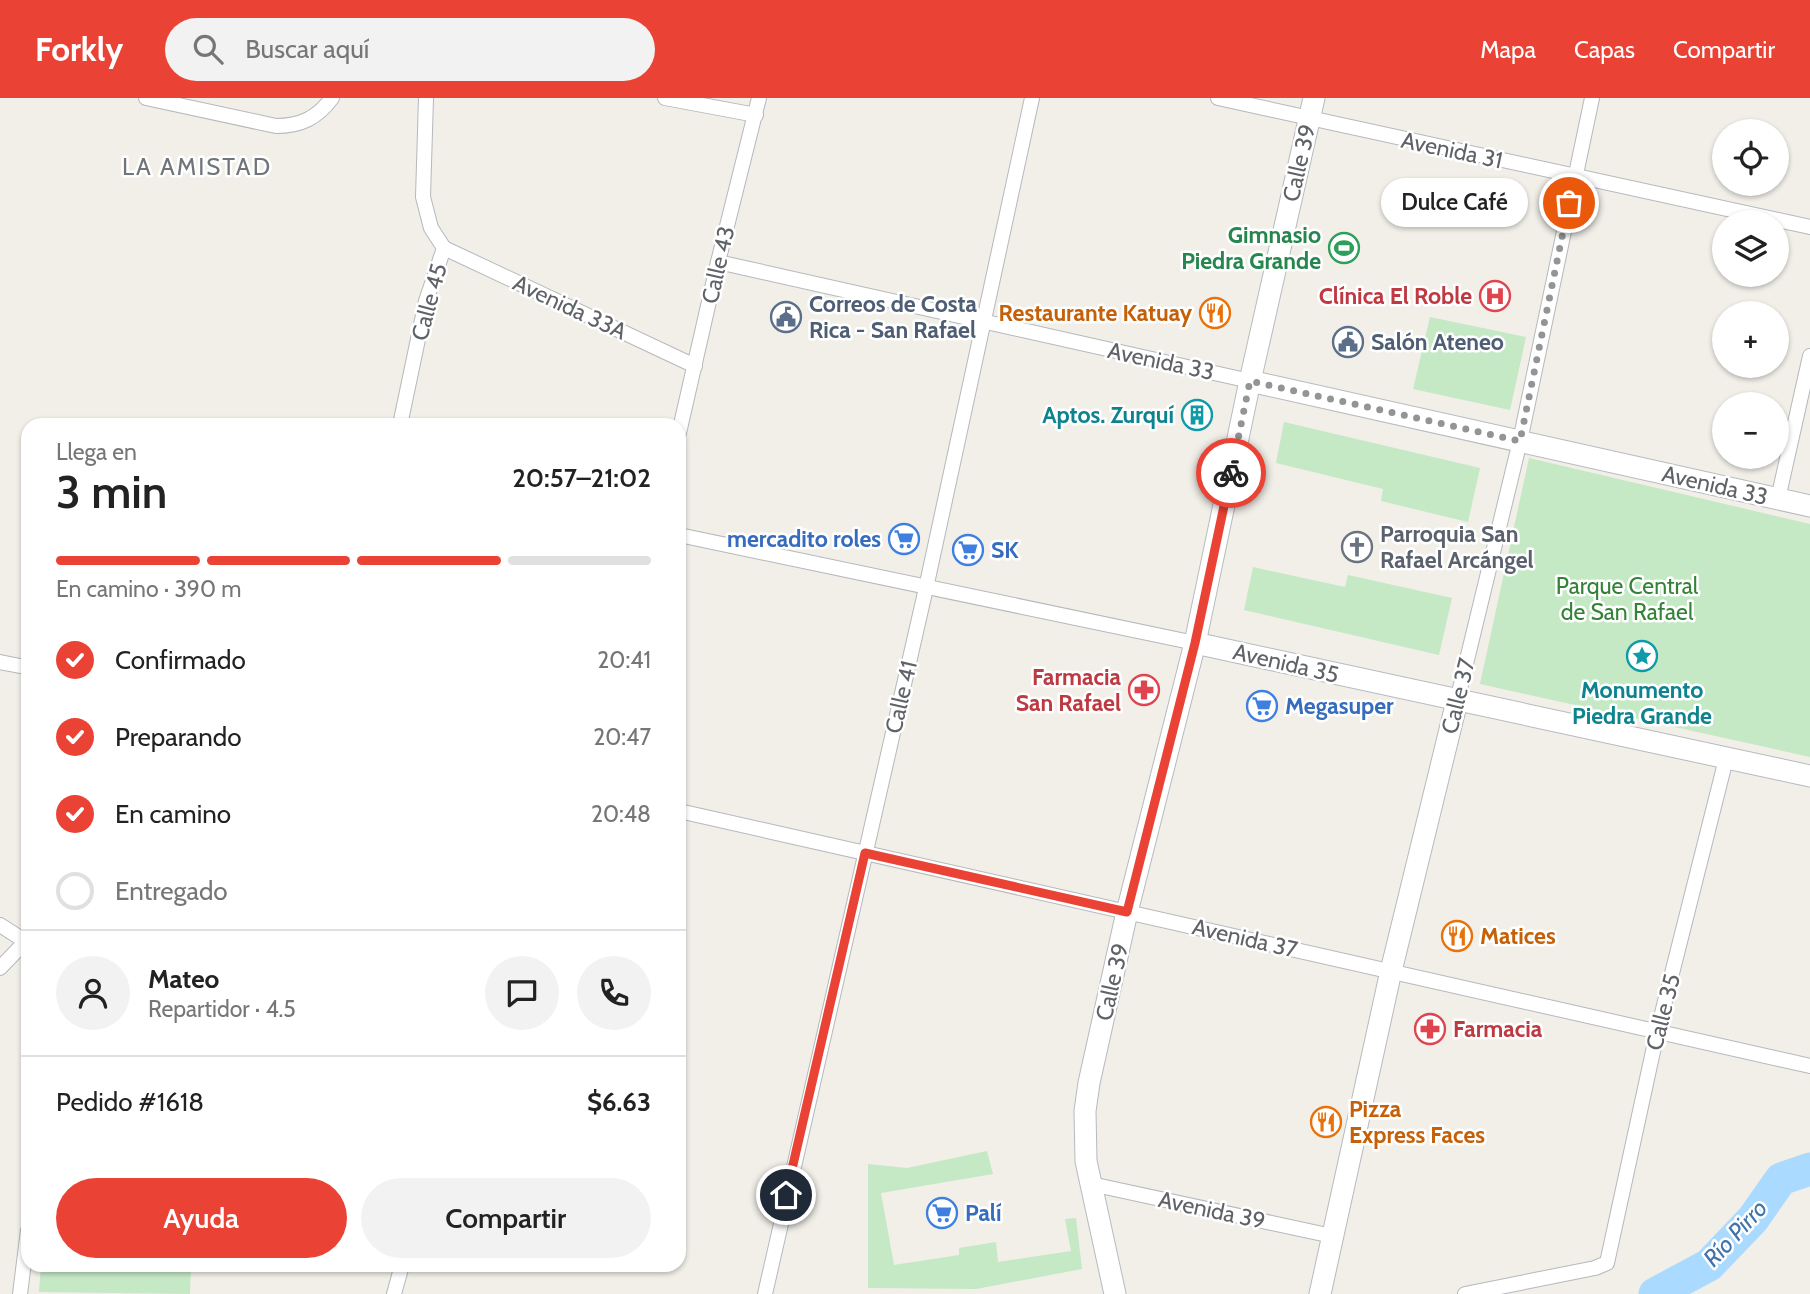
<!DOCTYPE html>
<html lang="es">
<meta charset="utf-8">
<style>
:root{--surface:#fff;--page:#f2f2f2;--text:#222;--muted:#767676;--line:#e0e0e0;--accent:#ea4335}
body{margin:0;font-family:Cabin,sans-serif;background:var(--page);color:var(--text);height:100vh;display:flex;flex-direction:column;font-size:26px;white-space:nowrap}
*{box-sizing:border-box;margin:0}
p{font-size:23px;color:var(--muted)}
.icon{flex:none;width:38px;height:38px;fill:none;stroke:currentColor;stroke-width:2;stroke-linecap:round;stroke-linejoin:round}
.map{position:relative;flex:1;overflow:hidden}
.drawer{position:absolute;left:21px;top:320px;width:665px;height:854px;display:flex;flex-direction:column;background:var(--surface);border-radius:21px;box-shadow:0 2px 5px #0004}
.drawer>*{flex:none}
.tools{position:absolute;left:1712px;top:21px;display:grid;gap:14px}
.tools a{display:grid;place-items:center;width:77px;height:77px;border-radius:50%;background:var(--surface);box-shadow:0 2px 5px #0004;font-size:35px}
.pin{position:absolute;display:grid;place-items:center;width:60px;height:60px;color:#fff;margin:-30px;border:4px solid #fff;border-radius:50%;box-shadow:0 2px 7px #0007}
.courier{position:absolute;display:grid;place-items:center;width:70px;height:70px;margin:-35px;border:5px solid #ea4335;border-radius:50%;background:#fff;color:#222;box-shadow:0 2px 9px #0007}
.bubble{position:absolute;height:49px;border-radius:24px;background:var(--surface);box-shadow:0 2px 5px #0004;font-size:23px;font-weight:600;line-height:49px;text-align:center}
.headline em{font-style:normal;font-weight:600}
.headline div{display:flex;flex-direction:column-reverse}
.headline{display:flex;align-items:center;justify-content:space-between;height:119px;padding:0 35px}
h1{font-size:46px;font-weight:600;line-height:52px}
.bar{display:grid;grid-template-columns:repeat(4,1fr);gap:10px 7px;align-content:center;height:84px;padding:0 35px}
.bar i{height:9px;border-radius:5px;background:var(--line)}
.bar .on{background:var(--accent)}
.bar p{grid-column:span 4}
.line{display:flex;align-items:center;gap:18px;padding:0 35px;border-top:2px solid var(--line)}
.line div{flex:1}
.round{display:grid;place-items:center;flex:none;width:74px;height:74px;border-radius:37px;background:var(--page)}
ol{padding:0 35px;list-style:none}
li{display:flex;align-items:center;gap:21px;height:77px}
li p{margin-inline-start:auto}
li .icon{padding:7px;border-radius:50%;background:var(--accent);color:#fff;stroke-width:4}
li:last-child{color:var(--muted)}
li i{width:38px;height:38px;border:4px solid var(--line);border-radius:50%}
.cta{display:flex;gap:14px;margin-top:auto;padding:14px 35px}
.cta a{flex:1;height:80px;border-radius:42px;background:var(--accent);color:#fff;font-size:28px;font-weight:600;line-height:80px;text-align:center}
.cta a+a{background:var(--page);color:var(--text)}
header{display:flex;align-items:center;gap:42px;box-sizing:border-box;height:98px;padding:0 35px;background:var(--accent);color:#fff}
header strong{font-size:33px}
nav{display:flex;gap:38px;margin-inline-start:auto;font-size:24px}
.search{width:490px;height:63px;background:var(--page);display:flex;align-items:center;gap:18px;box-sizing:border-box;padding:0 24px;border-radius:38px;color:var(--muted);font-size:26px}
.map>svg:first-child{display:block}
.green{fill:#c5e8c5}
.lines{fill:none;stroke-linecap:round;stroke-linejoin:round}
.river{stroke:#aadaff;stroke-width:33}
.street-casing{stroke:#b5b8bc;stroke-width:16}
.secondary-casing{stroke:#b6babf;stroke-width:23}
.street{stroke:#fff;stroke-width:14}
.secondary{stroke:#fff;stroke-width:21}
.done{stroke:#929495;stroke-width:7;stroke-dasharray:0 12.6}
.route{stroke:#ea4335;stroke-width:9}
.labels{text-anchor:middle;dominant-baseline:central;stroke-width:5;stroke-linejoin:round;paint-order:stroke}
.street-label{font-size:23px;fill:#5f6368;stroke:#fff}
.leisure-label{font-size:23px;font-weight:bold;fill:#27864d;stroke:#fff;text-anchor:end}
.health-label{font-size:23px;font-weight:bold;fill:#be3a42;stroke:#fff;text-anchor:end}
.service-label{font-size:23px;font-weight:bold;fill:#4e5e75;stroke:#fff;text-anchor:start}
.food-label{font-size:23px;font-weight:bold;fill:#c56008;stroke:#fff;text-anchor:start}
.culture-label{font-size:23px;font-weight:bold;fill:#0d838f;stroke:#fff;text-anchor:end}
.worship-label{font-size:23px;font-weight:bold;fill:#5b616d;stroke:#fff;text-anchor:start}
.shop-label{font-size:23px;font-weight:bold;fill:#366cbe;stroke:#fff;text-anchor:start}
.park-label{font-size:23px;fill:#348238;stroke:#fff}
.neighbourhood-label{font-size:24px;letter-spacing:2px;fill:#70757a;stroke:#fff}
.water-label{font-size:24px;font-style:italic;fill:#4174aa;stroke:#fff}
</style>
<header>
<strong>Forkly</strong>
<div class="search"><svg class="icon" aria-label="search" viewBox="0 0 24 24"><circle cx="10" cy="10" r="6"/><path d="M15 15l6 6"/></svg>Buscar aquí</div>
<nav><a>Mapa</a><a>Capas</a><a>Compartir</a></nav>
</header>
<div class="map">
<svg width="1810" height="1196" viewBox="0 0 1810 1196">
<rect width="100%" height="100%" fill="#f1efe8"/>
<g class="green">
<path d="M 1430,219 L 1526,239 L 1510,312 L 1413,291 Z"/>
<path d="M 1284,324 L 1480,370 L 1468,424 L 1381,403 L 1383,391 L 1276,365 Z"/>
<path d="M 1529,360 L 1810,426 L 1810,659 L 1480,586 Z"/>
<path d="M 1253,469 L 1345,489 L 1348,477 L 1452,500 L 1439,557 L 1244,512 Z"/>
<path d="M 987,1053 L 993,1076 L 881,1095 L 894,1167 L 959,1157 L 959,1150 L 996,1144 L 998,1164 L 1071,1153 L 1065,1121 L 1076,1120 L 1082,1171 L 976,1191 L 868,1190 L 868,1066 L 907,1070 Z"/>
<path d="M 41,1167 L 191,1167 L 190,1196 L 39,1194 Z"/>
</g>
<g class="lines">
<path class="river" d="M 1655,1196 L 1709,1167 L 1753,1121 L 1781,1081 L 1810,1071"/>
<g class="street-casing">
<g id="street">
<path d="M 146,0 L 276,28 C 301,28 317,20 332,0"/>
<path d="M 665,0 L 756,17"/>
<path d="M 1218,0 L 1810,129"/>
<path d="M 444,150 L 695,268"/>
<path d="M 718,164 L 1250,283"/>
<path d="M 400,327 L 426,203 L 444,150 L 431,130 L 423,99 L 426,0"/>
<path d="M 679,335 L 718,164 L 759,0"/>
<path d="M 1778,401 L 1810,258"/>
<path d="M 679,437 L 1195,545"/>
<path d="M 0,564 L 20,568"/>
<path d="M 1457,603 L 1520,343 L 1592,0"/>
<path d="M 679,713 L 1810,968"/>
<path d="M 0,827 L 28,845"/>
<path d="M 0,870 L 26,843"/>
<path d="M 1091,1086 L 1332,1138"/>
<path d="M 20,1196 L 28,1132"/>
<path d="M 394,1196 L 402,1167"/>
<path d="M 765,1196 L 926,490 L 1032,0"/>
<path d="M 1465,1196 L 1595,1170 L 1607,1165 L 1657,935 L 1726,661"/>
</g>
</g>
<g class="secondary-casing">
<g id="secondary">
<path d="M 1250,283 L 1810,408"/>
<path d="M 1195,545 L 1810,678"/>
<path d="M 1115,1196 L 1086,1063 L 1085,1013 L 1089,985 L 1127,814 L 1195,545 L 1250,283 L 1314,0"/>
<path d="M 1320,1196 L 1391,873 L 1457,603"/>
</g>
</g>
<use href="#street" class="street"/>
<use href="#secondary" class="secondary"/>
</g>
<g class="lines">
<path class="done" d="M 1231,375 L 1250,283 L 1520,343 L 1569,105"/>
<path class="route" d="M 786,1097 L 865,755 L 1127,814 L 1195,545 L 1231,375"/>
</g>
<defs>
<g id="stadium-ring" transform="scale(1.575)"><circle r="9.5" fill="#fff" stroke="#2e9e5b" stroke-width="1.5"/><path d="M0-5a6.5 5 0 1 0 0 10a6.5 5 0 1 0 0-10ZM-3.5-1.8h7v3.6h-7Z" fill="#2e9e5b"/></g>
<g id="hospital-ring" transform="scale(1.575)"><circle r="9.5" fill="#fff" stroke="#e0444e" stroke-width="1.5"/><path d="M-5-5h3v3.5h4V-5h3V5h-3V1.5h-4V5h-3Z" fill="#e0444e"/></g>
<g id="restaurant-ring" transform="scale(1.575)"><circle r="9.5" fill="#fff" stroke="#e8710a" stroke-width="1.5"/><path d="M-5-6h1v4h1v-4h1v4h1v-4h1v5L-1.5 .5V6h-2V.5L-5-1ZM5-6V6H3V1.5H1.5Q1.5-4 5-6Z" fill="#e8710a"/></g>
<g id="civic-ring" transform="scale(1.575)"><circle r="9.5" fill="#fff" stroke="#5c6f8a" stroke-width="1.5"/><path d="M-.6-6.5H3V-4.5H.6V-3L4-1V1h2V6H-6V1h2V-1L-.6-3ZM-1.2 2.5V6h2.4V2.5Z" fill="#5c6f8a"/></g>
<g id="building-ring" transform="scale(1.575)"><circle r="9.5" fill="#fff" stroke="#0f9aa8" stroke-width="1.5"/><path d="M-4-6H4V6H1V3H-1V6H-4ZM-2.5-4.3h1.7v1.8h-1.7ZM.8-4.3h1.7v1.8H.8ZM-2.5-1h1.7V.8h-1.7ZM.8-1h1.7V.8H.8Z" fill="#0f9aa8"/></g>
<g id="supermarket-ring" transform="scale(1.575)"><circle r="9.5" fill="#fff" stroke="#3f7fe0" stroke-width="1.5"/><path d="M-6-5.5h2.5l.6 2H6L4.5 2H-2.5L-4.4-4H-6ZM-1.5 3.2a1.3 1.3 0 1 0 .1 0ZM3 3.2a1.3 1.3 0 1 0 .1 0Z" fill="#3f7fe0"/></g>
<g id="church-ring" transform="scale(1.575)"><circle r="9.5" fill="#fff" stroke="#6b7280" stroke-width="1.5"/><path d="M-1.2-6h2.4v3.5h3.3v2.4h-3.3V6h-2.4V-.1h-3.3v-2.4h3.3Z" fill="#6b7280"/></g>
<g id="sight-ring" transform="scale(1.575)"><circle r="9.5" fill="#fff" stroke="#0f9aa8" stroke-width="1.5"/><path d="M0-6L1.8-2.2L6-1.7L2.9 1.2L3.7 5.4L0 3.3L-3.7 5.4L-2.9 1.2L-6-1.7L-1.8-2.2Z" fill="#0f9aa8"/></g>
<g id="pharmacy-ring" transform="scale(1.575)"><circle r="9.5" fill="#fff" stroke="#e0444e" stroke-width="1.5"/><path d="M-2-6h4v4h4v4h-4v4h-4v-4h-4v-4h4Z" fill="#e0444e"/></g>
</defs>
<g fill-rule="evenodd">
<use href="#stadium-ring" x="1344" y="150"/>
<use href="#hospital-ring" x="1495" y="198"/>
<use href="#restaurant-ring" x="1215" y="215"/>
<use href="#civic-ring" x="786" y="219"/>
<use href="#civic-ring" x="1348" y="244"/>
<use href="#building-ring" x="1197" y="317"/>
<use href="#supermarket-ring" x="904" y="441"/>
<use href="#church-ring" x="1357" y="449"/>
<use href="#supermarket-ring" x="968" y="452"/>
<use href="#sight-ring" x="1642" y="558"/>
<use href="#pharmacy-ring" x="1144" y="592"/>
<use href="#supermarket-ring" x="1262" y="608"/>
<use href="#restaurant-ring" x="1457" y="838"/>
<use href="#pharmacy-ring" x="1430" y="931"/>
<use href="#restaurant-ring" x="1326" y="1024"/>
<use href="#supermarket-ring" x="942" y="1115"/>
</g>
<g class="labels">
<g class="street-label">
<text transform="translate(1452 52) rotate(12)">Avenida 31</text>
<text transform="translate(1299 65) rotate(-77)">Calle 39</text>
<text transform="translate(718 167) rotate(-77)">Calle 43</text>
<text transform="translate(429 204) rotate(-75)">Calle 45</text>
<text transform="translate(570 209) rotate(25)">Avenida 33A</text>
<text transform="translate(1161 263) rotate(12)">Avenida 33</text>
<text transform="translate(1715 387) rotate(13)">Avenida 33</text>
<text transform="translate(1286 565) rotate(13)">Avenida 35</text>
<text transform="translate(1458 598) rotate(-76)">Calle 37</text>
<text transform="translate(901 599) rotate(-77)">Calle 41</text>
<text transform="translate(1245 840) rotate(13)">Avenida 37</text>
<text transform="translate(1112 884) rotate(-77)">Calle 39</text>
<text transform="translate(1663 914) rotate(-76)">Calle 35</text>
<text transform="translate(1212 1112) rotate(12)">Avenida 39</text>
</g>
<g class="leisure-label">
<text x="1321" y="137">Gimnasio<tspan x="1321" dy="26">Piedra Grande</tspan></text>
</g>
<g class="health-label">
<text x="1472" y="198">Clínica El Roble</text>
<text x="1121" y="579">Farmacia<tspan x="1121" dy="26">San Rafael</tspan></text>
<text x="1453" y="931" text-anchor="start">Farmacia</text>
</g>
<g class="service-label">
<text x="809" y="206">Correos de Costa<tspan x="809" dy="26">Rica - San Rafael</tspan></text>
<text x="1371" y="244">Salón Ateneo</text>
</g>
<g class="food-label">
<text x="1192" y="215" text-anchor="end">Restaurante Katuay</text>
<text x="1480" y="838">Matices</text>
<text x="1349" y="1011">Pizza<tspan x="1349" dy="26">Express Faces</tspan></text>
</g>
<g class="culture-label">
<text x="1174" y="317">Aptos. Zurquí</text>
<text x="1642" y="592" text-anchor="middle">Monumento<tspan x="1642" dy="26">Piedra Grande</tspan></text>
</g>
<g class="worship-label">
<text x="1380" y="436">Parroquia San<tspan x="1380" dy="26">Rafael Arcángel</tspan></text>
</g>
<g class="shop-label">
<text x="881" y="441" text-anchor="end">mercadito roles</text>
<text x="991" y="452">SK</text>
<text x="1285" y="608">Megasuper</text>
<text x="965" y="1115">Palí</text>
</g>
<g class="park-label">
<text x="1627" y="488">Parque Central<tspan x="1627" dy="26">de San Rafael</tspan></text>
</g>
<g class="neighbourhood-label">
<text x="197" y="68">LA AMISTAD</text>
</g>
<g class="water-label">
<text transform="translate(1735 1135) rotate(-47)">Río Pirro</text>
</g>
</g>
</svg>
<div class="tools">
<a><svg class="icon" aria-label="locate" viewBox="0 0 24 24"><circle cx="12" cy="12" r="6"/><path d="M12 2v4M12 18v4M2 12h4M18 12h4"/></svg></a>
<a><svg class="icon" aria-label="layers" viewBox="0 0 24 24"><path d="M12 4l9 5-9 5-9-5zM3 14l9 5 9-5"/></svg></a>
<a>+</a>
<a>−</a>
</div>
<div class="pin" style="left:1569px;top:105px;background:#ea580c"><svg class="icon" aria-label="bag" viewBox="0 0 24 24"><path d="M5 8h14l-1 12H6zM9 8a3 3 0 0 1 6 0"/></svg></div>
<div class="pin" style="left:786px;top:1097px;background:#1f2937"><svg class="icon" aria-label="home" viewBox="0 0 24 24"><path d="M3 11l9-7 9 7M6 9v11h12V9"/></svg></div>
<div class="courier" style="left:1231px;top:375px"><svg class="icon" aria-label="bike" viewBox="0 0 24 24"><circle cx="6" cy="16" r="4"/><circle cx="18" cy="16" r="4"/><path d="M6 16l4-8h5l3 8M10 8l3 8H6M13 5h3"/></svg></div>
<div class="bubble" style="left:1381px;top:80px;width:147px">Dulce Café</div>
<section class="drawer">
<div class="headline"><div><h1>3 min</h1><p>Llega en</p></div><em>20:57–21:02</em></div>
<div class="bar"><i class="on"></i><i class="on"></i><i class="on"></i><i></i><p>En camino · 390 m</p></div>
<ol>
<li><svg class="icon" aria-label="check" viewBox="0 0 24 24"><path d="M5 12l5 5 9-10"/></svg>Confirmado<p>20:41</p></li>
<li><svg class="icon" aria-label="check" viewBox="0 0 24 24"><path d="M5 12l5 5 9-10"/></svg>Preparando<p>20:47</p></li>
<li><svg class="icon" aria-label="check" viewBox="0 0 24 24"><path d="M5 12l5 5 9-10"/></svg>En camino<p>20:48</p></li>
<li><i></i>Entregado</li>
</ol>
<div class="line" style="height:126px"><a class="round"><svg class="icon" aria-label="person" viewBox="0 0 24 24"><circle cx="12" cy="8" r="4"/><path d="M4 21q1-7 8-7t8 7"/></svg></a><div><b>Mateo</b><p>Repartidor · 4.5</p></div><a class="round"><svg class="icon" aria-label="chat" viewBox="0 0 24 24"><path d="M4 5h16v11H9l-5 4z"/></svg></a><a class="round"><svg class="icon" aria-label="phone" viewBox="0 0 24 24"><path d="M5 4h4l2 5-3 2q2 4 5 5l2-3 5 2v4C11 20 4 13 5 4z"/></svg></a></div>
<div class="line" style="height:91px"><div>Pedido #1618</div><b>$6.63</b></div>
<div class="cta"><a>Ayuda</a><a>Compartir</a></div>
</section>
</div>
